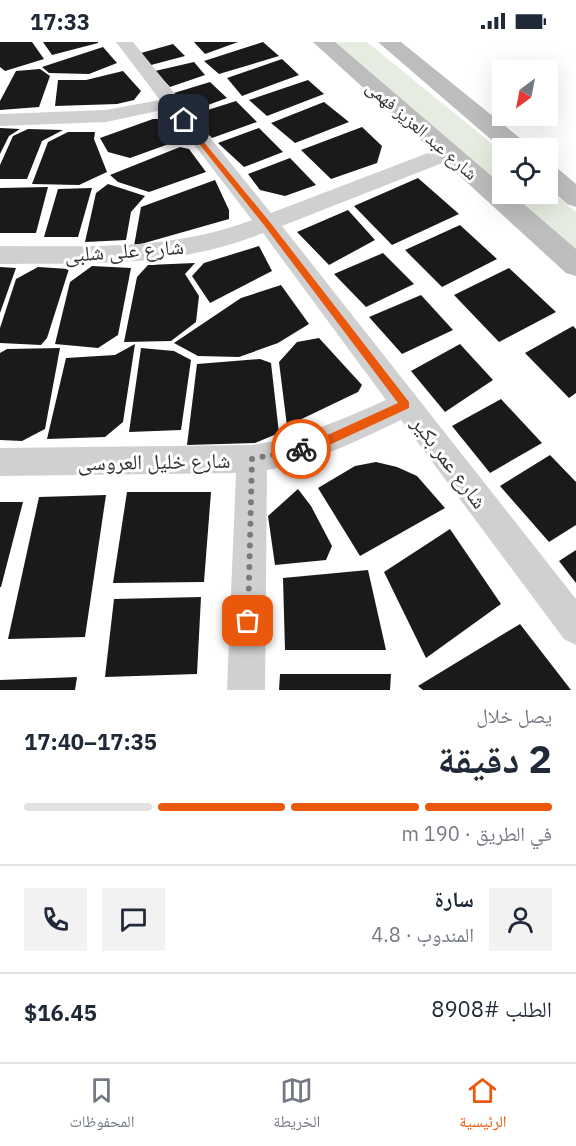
<!DOCTYPE html>
<html lang="ar">
<meta charset="utf-8">
<style>
:root{--surface:#fff;--page:#f2f2f3;--text:#1f2937;--muted:#747a83;--line:#e0e1e3;--accent:#ea580c}
body{margin:0;font-family:"IBM Plex Sans","Noto Naskh Arabic",sans-serif;background:var(--page);color:var(--text);direction:rtl;height:100vh;display:flex;flex-direction:column;font-size:22px;white-space:nowrap}
*{box-sizing:border-box;margin:0}
p{font-size:20px;color:var(--muted)}
.icon{flex:none;width:33px;height:33px;fill:none;stroke:currentColor;stroke-width:2;stroke-linecap:round;stroke-linejoin:round}
.map{position:relative;height:648px;overflow:hidden;direction:ltr}
.drawer{display:flex;flex-direction:column;background:var(--surface);flex:1}
.drawer>*{flex:none}
.needle{width:39px;rotate:212deg}
.controls{position:absolute;left:492px;top:18px;display:grid;gap:12px}
.controls a{display:grid;place-items:center;width:66px;height:66px;border-radius:0px;background:var(--surface);box-shadow:0 6px 24px #0002;font-size:30px}
.pin{position:absolute;display:grid;place-items:center;width:51px;height:51px;color:#fff;margin:-26px;border-radius:12px;box-shadow:0 3px 9px #0006}
.courier{position:absolute;display:grid;place-items:center;width:60px;height:60px;margin:-30px;border:4px solid #ea580c;border-radius:50%;background:#fff;color:#222;box-shadow:0 2px 8px #0007}
.head em{font-style:normal;font-weight:700}
.head div{display:flex;flex-direction:column-reverse}
.head{display:flex;align-items:center;justify-content:space-between;height:102px;padding:0 24px}
h1{font-size:39px;font-weight:700;line-height:45px}
.bar{display:grid;grid-template-columns:repeat(4,1fr);gap:9px 6px;align-content:center;height:72px;padding:0 24px}
.bar i{height:8px;border-radius:4px;background:var(--line)}
.bar .on{background:var(--accent)}
.bar p{grid-column:span 4}
.line{display:flex;align-items:center;gap:15px;padding:0 24px;border-top:2px solid var(--line)}
.line div{flex:1}
.round{display:grid;place-items:center;flex:none;width:63px;height:63px;border-radius:0px;background:var(--page)}
.status{display:flex;justify-content:space-between;align-items:center;height:42px;padding:0 30px;background:var(--surface);direction:ltr}
.status svg{height:16px;fill:currentColor}
.tabs{display:flex;justify-content:space-around;align-items:center;height:84px;border-top:2px solid var(--line);background:var(--surface);font-size:16px;color:var(--muted)}
.tabs a{display:grid;justify-items:center;gap:3px}
.tabs .on{color:var(--accent)}
.map>svg:first-child{display:block}
.green{fill:#e6ecdf}
.building{fill:#1a1a1a}
.lines{fill:none;stroke-linecap:round;stroke-linejoin:round}
.street{fill:#d0d0d0;fill-rule:evenodd}
.secondary{fill:#bdbdbd;fill-rule:evenodd}
.route{fill:#ea580c}
.done{stroke:#7a7a7a;stroke-width:6;stroke-dasharray:0 10.8}
.labels{text-anchor:middle;dominant-baseline:central;stroke-width:6;stroke-linejoin:round;paint-order:stroke}
.far-street-label{font-size:18px;fill:#333;stroke:#fff}
.street-label{font-size:21px;fill:#333;stroke:#fff}
</style>
<div class="status"><b>17:33</b><svg viewBox="0 0 49 12"><path d="M0 12V9h3v3zM5 12V6h3v6zM10 12V3h3v9zM15 12V0h3v12zM26 1h20v11H26zM47 4h2v5h-2z"/></svg></div>
<div class="map">
<svg width="576" height="648" viewBox="0 0 576 648">
<rect width="100%" height="100%" fill="#fff"/>
<g class="green">
<path d="M 329,0 L 367,0 L 502,110 L 502,149 Z"/>
<path d="M 548,147 L 576,170 L 576,213 L 505,152 L 548,152 Z"/>
</g>
<g class="building">
<path d="M 0,0 L 32,0 L 44,17 L 5,29 L 0,25 Z"/>
<path d="M 43,0 L 98,0 L 98,1 L 52,13 Z"/>
<path d="M 194,0 L 238,0 L 205,12 Z"/>
<path d="M 263,0 L 279,14 L 219,32 L 204,19 Z"/>
<path d="M 173,2 L 185,14 L 151,23 L 141,11 Z"/>
<path d="M 103,5 L 117,21 L 89,32 L 49,31 L 42,25 Z"/>
<path d="M 282,17 L 299,33 L 242,54 L 227,36 Z"/>
<path d="M 194,20 L 205,33 L 170,45 L 155,29 Z"/>
<path d="M 40,27 L 50,34 L 39,65 L 0,68 L 0,59 L 16,29 Z"/>
<path d="M 123,29 L 141,49 L 134,58 L 117,62 L 55,64 L 58,38 L 86,38 Z"/>
<path d="M 308,38 L 324,52 L 267,74 L 249,58 Z"/>
<path d="M 210,40 L 227,56 L 189,70 L 174,51 Z"/>
<path d="M 236,59 L 257,80 L 212,96 L 189,74 Z"/>
<path d="M 324,60 L 349,80 L 295,101 L 271,81 Z"/>
<path d="M 153,77 L 164,77 L 180,98 L 130,116 L 108,110 L 100,96 Z"/>
<path d="M 362,85 L 382,104 L 377,121 L 331,137 L 301,108 Z"/>
<path d="M 0,86 L 20,87 L 9,94 L 0,112 Z"/>
<path d="M 259,86 L 283,110 L 244,125 L 218,101 Z"/>
<path d="M 28,87 L 63,88 L 42,99 L 27,137 L 0,137 L 0,123 L 13,94 Z"/>
<path d="M 68,90 L 95,90 L 94,97 L 107,130 L 79,143 L 32,142 L 48,100 Z"/>
<path d="M 180,105 L 189,107 L 206,130 L 149,150 L 118,140 L 110,133 Z"/>
<path d="M 290,116 L 316,143 L 285,154 L 260,148 L 248,132 Z"/>
<path d="M 418,136 L 459,172 L 392,203 L 354,164 Z"/>
<path d="M 215,138 L 229,168 L 229,177 L 134,204 L 141,165 Z"/>
<path d="M 108,142 L 145,154 L 131,170 L 126,198 L 85,200 L 96,151 Z"/>
<path d="M 48,145 L 36,191 L 0,191 L 0,146 Z"/>
<path d="M 92,146 L 78,195 L 44,195 L 58,147 Z"/>
<path d="M 348,168 L 375,198 L 329,223 L 297,190 Z"/>
<path d="M 460,183 L 497,217 L 442,245 L 405,208 Z"/>
<path d="M 259,204 L 272,229 L 210,261 L 192,234 L 204,221 Z"/>
<path d="M 383,211 L 414,242 L 366,265 L 334,232 Z"/>
<path d="M 195,221 L 185,232 L 199,254 L 196,280 L 171,299 L 124,300 L 137,235 L 148,223 Z"/>
<path d="M 92,224 L 131,226 L 118,293 L 98,306 L 55,302 L 70,240 Z"/>
<path d="M 0,225 L 16,226 L 0,271 Z"/>
<path d="M 38,225 L 69,227 L 47,296 L 41,303 L 0,301 L 0,286 L 16,237 Z"/>
<path d="M 509,226 L 556,270 L 499,300 L 454,253 Z"/>
<path d="M 281,243 L 309,282 L 278,301 L 239,315 L 198,314 L 174,301 L 241,256 Z"/>
<path d="M 421,253 L 453,288 L 402,312 L 369,275 Z"/>
<path d="M 573,284 L 576,287 L 576,351 L 569,356 L 525,311 Z"/>
<path d="M 319,296 L 362,343 L 358,350 L 287,384 L 279,320 L 297,300 Z"/>
<path d="M 135,302 L 123,380 L 105,395 L 47,397 L 66,316 L 115,313 Z"/>
<path d="M 460,302 L 493,338 L 445,370 L 411,329 Z"/>
<path d="M 60,306 L 45,387 L 22,399 L 0,398 L 0,311 L 7,307 Z"/>
<path d="M 141,306 L 174,309 L 191,318 L 181,388 L 129,390 Z"/>
<path d="M 260,317 L 271,321 L 279,391 L 255,401 L 187,403 L 197,322 Z"/>
<path d="M 501,357 L 542,401 L 490,431 L 452,384 Z"/>
<path d="M 550,413 L 576,440 L 576,483 L 549,500 L 500,444 Z"/>
<path d="M 376,420 L 397,425 L 417,434 L 445,466 L 360,514 L 318,446 L 355,424 Z"/>
<path d="M 298,447 L 311,464 L 332,504 L 326,518 L 275,523 L 268,474 Z"/>
<path d="M 127,450 L 211,450 L 204,540 L 113,541 Z"/>
<path d="M 106,453 L 85,595 L 8,597 L 39,455 Z"/>
<path d="M 0,460 L 23,460 L 1,545 L 0,545 Z"/>
<path d="M 450,487 L 501,562 L 426,616 L 384,530 Z"/>
<path d="M 576,508 L 576,541 L 559,519 Z"/>
<path d="M 368,528 L 386,608 L 285,608 L 283,536 Z"/>
<path d="M 201,555 L 197,632 L 105,635 L 114,557 Z"/>
<path d="M 520,582 L 571,648 L 423,648 L 418,644 Z"/>
<path d="M 280,632 L 391,632 L 390,648 L 279,648 Z"/>
<path d="M 77,635 L 75,648 L 0,648 L 0,638 Z"/>
</g>
<g class="lines">
<path class="street" d="M 116,0 L 133,0 L 271,171 L 441,106 L 448,105 L 455,106 L 458,111 L 455,116 L 282,184 L 576,557 L 576,603 L 564,597 L 401,378 C 357,399 315,420 267,428 L 265,648 L 227,648 L 236,431 L 0,434 L 0,406 L 252,403 C 302,395 341,378 386,358 L 263,191 C 175,226 92,221 0,222 L 0,204 C 87,204 170,209 252,178 L 167,67 L 106,80 L 0,84 L 0,72 L 106,68 L 160,58 Z"/>
<g class="secondary">
<path d="M 313,0 L 335,0 L 502,143 L 502,152 L 512,152 L 576,207 L 576,234 L 566,231 Z"/>
<path d="M 378,0 L 401,0 L 526,101 L 529,106 L 502,107 Z"/>
<path d="M 548,124 L 557,126 L 576,142 L 576,165 L 567,162 L 548,145 Z"/>
</g>
</g>
<path class="route" d="M 184,76 L 269,179 L 409,360 L 409,366 L 327,404 L 301,412 L 297,411 L 297,404 L 321,396 L 398,361 L 264,183 L 181,79 Z"/>
<g class="lines">
<path class="done" d="M 248,579 L 252,417 L 301,407"/>
</g>
<g class="labels">
<g class="far-street-label">
<text transform="translate(422 88) rotate(41)">شارع عبد العزيز فهمى</text>
</g>
<g class="street-label">
<text transform="translate(124 208) rotate(-4)">شارع على شلبى</text>
<text transform="translate(154 419) rotate(-1)">شارع خليل العروسى</text>
<text transform="translate(450 420) rotate(53)">شارع عمر بكير</text>
</g>
</g>
</svg>
<div class="controls">
<a><svg class="needle" viewBox="-14 -14 28 28"><path d="M0-13l5 13h-10z" fill="#e53935"/><path d="M0 13l5-13h-10z" fill="#747a83"/></svg></a>
<a><svg class="icon" aria-label="locate" viewBox="0 0 24 24"><circle cx="12" cy="12" r="6"/><path d="M12 2v4M12 18v4M2 12h4M18 12h4"/></svg></a>
</div>
<div class="pin" style="left:248px;top:579px;background:#ea580c"><svg class="icon" aria-label="bag" viewBox="0 0 24 24"><path d="M5 8h14l-1 12H6zM9 8a3 3 0 0 1 6 0"/></svg></div>
<div class="pin" style="left:184px;top:78px;background:#1f2937"><svg class="icon" aria-label="home" viewBox="0 0 24 24"><path d="M3 11l9-7 9 7M6 9v11h12V9"/></svg></div>
<div class="courier" style="left:301px;top:407px"><svg class="icon" aria-label="bike" viewBox="0 0 24 24"><circle cx="6" cy="16" r="4"/><circle cx="18" cy="16" r="4"/><path d="M6 16l4-8h5l3 8M10 8l3 8H6M13 5h3"/></svg></div>
</div>
<section class="drawer">
<div class="head"><div><h1>2 دقيقة</h1><p>يصل خلال</p></div><em>17:35–17:40</em></div>
<div class="bar"><i class="on"></i><i class="on"></i><i class="on"></i><i></i><p>في الطريق · 190 m</p></div>
<div class="line" style="height:108px"><a class="round"><svg class="icon" aria-label="person" viewBox="0 0 24 24"><circle cx="12" cy="8" r="4"/><path d="M4 21q1-7 8-7t8 7"/></svg></a><div><b>سارة</b><p>المندوب · 4.8</p></div><a class="round"><svg class="icon" aria-label="chat" viewBox="0 0 24 24"><path d="M4 5h16v11H9l-5 4z"/></svg></a><a class="round"><svg class="icon" aria-label="phone" viewBox="0 0 24 24"><path d="M5 4h4l2 5-3 2q2 4 5 5l2-3 5 2v4C11 20 4 13 5 4z"/></svg></a></div>
<div class="line" style="height:78px"><div>الطلب #8908</div><b>$16.45</b></div>
</section>
<nav class="tabs">
<a class="on"><svg class="icon" aria-label="home" viewBox="0 0 24 24"><path d="M3 11l9-7 9 7M6 9v11h12V9"/></svg>الرئيسية</a>
<a><svg class="icon" aria-label="map" viewBox="0 0 24 24"><path d="M3 6l6-2 6 2 6-2v14l-6 2-6-2-6 2zM9 4v14M15 6v14"/></svg>الخريطة</a>
<a><svg class="icon" aria-label="saved" viewBox="0 0 24 24"><path d="M7 4h10v16l-5-4-5 4z"/></svg>المحفوظات</a>
</nav>
